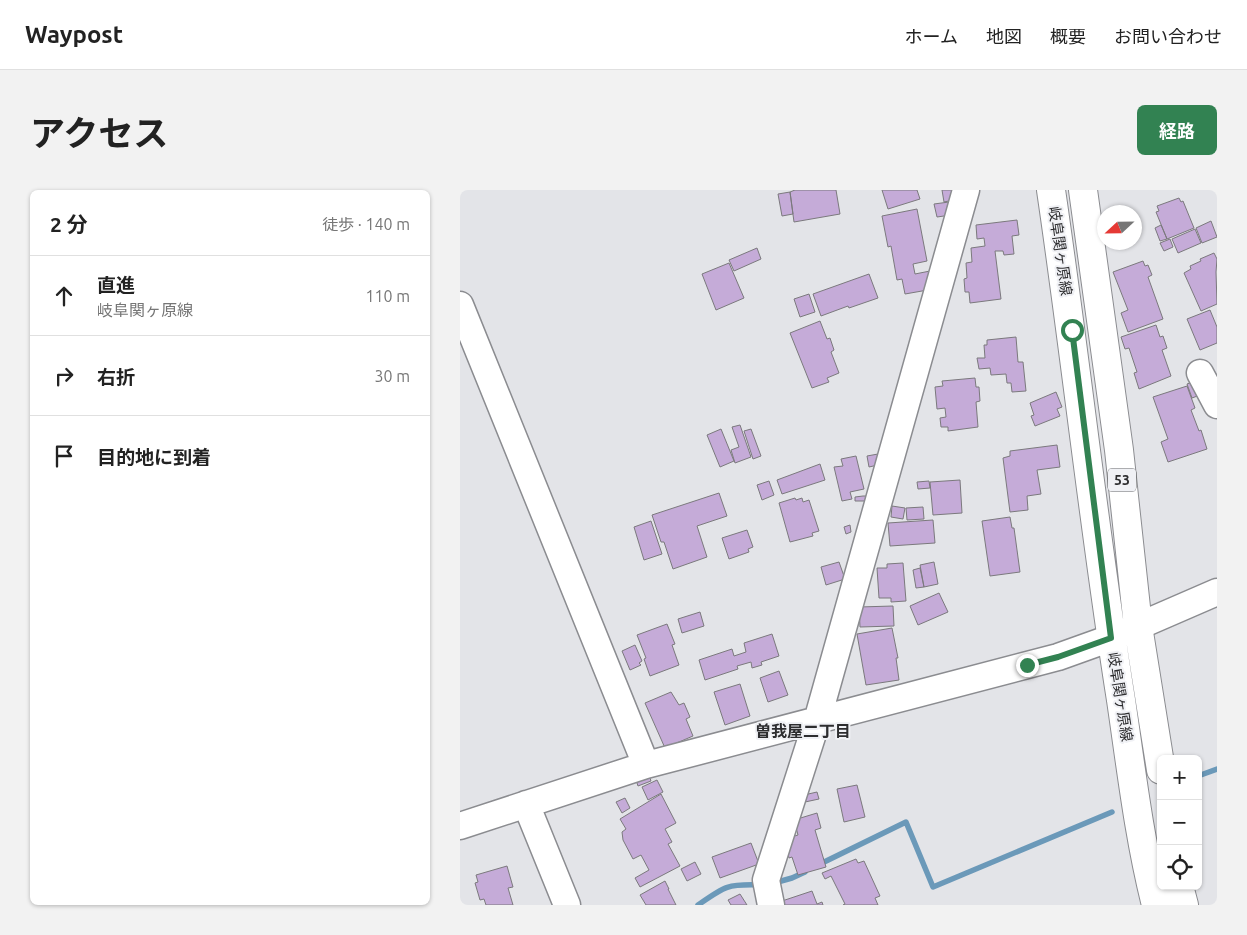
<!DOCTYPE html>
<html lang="ja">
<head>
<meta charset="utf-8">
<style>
  :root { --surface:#fff; --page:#f2f2f2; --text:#222; --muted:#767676; --line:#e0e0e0; --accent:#328252 }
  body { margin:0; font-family:Ubuntu,"Noto Sans JP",sans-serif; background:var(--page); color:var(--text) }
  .controls { position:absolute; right:15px; bottom:15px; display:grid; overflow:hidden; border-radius:8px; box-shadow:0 1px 4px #0004 }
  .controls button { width:45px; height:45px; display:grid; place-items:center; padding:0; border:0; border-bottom:1px solid var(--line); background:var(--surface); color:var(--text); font:25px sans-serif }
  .compass { position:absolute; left:637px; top:15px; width:45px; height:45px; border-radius:50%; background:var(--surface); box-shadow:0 1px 4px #0004; rotate:248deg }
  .stop { position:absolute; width:15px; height:15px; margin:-11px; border:4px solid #328252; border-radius:50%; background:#fff }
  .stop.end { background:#328252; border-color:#fff; box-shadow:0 1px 5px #0008 }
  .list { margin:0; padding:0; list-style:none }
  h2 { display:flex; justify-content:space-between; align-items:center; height:65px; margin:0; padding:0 20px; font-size:21px }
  h2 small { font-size:16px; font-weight:400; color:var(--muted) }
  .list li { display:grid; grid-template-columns:32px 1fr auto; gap:15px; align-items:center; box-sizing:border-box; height:80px; padding:0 20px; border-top:1px solid var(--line) }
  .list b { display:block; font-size:19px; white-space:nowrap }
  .list p { margin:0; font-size:16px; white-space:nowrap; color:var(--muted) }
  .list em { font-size:16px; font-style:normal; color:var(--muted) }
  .icon { flex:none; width:28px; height:28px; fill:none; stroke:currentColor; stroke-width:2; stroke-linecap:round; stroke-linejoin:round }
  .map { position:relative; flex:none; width:757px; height:715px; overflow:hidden; border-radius:8px }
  header { display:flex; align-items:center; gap:30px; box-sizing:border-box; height:70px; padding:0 25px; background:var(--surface); border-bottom:1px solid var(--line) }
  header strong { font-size:24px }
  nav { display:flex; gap:28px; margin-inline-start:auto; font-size:18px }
  .intro { display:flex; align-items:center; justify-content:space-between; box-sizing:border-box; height:120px; padding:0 30px }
  h1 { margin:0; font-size:35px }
  .button { padding:12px 22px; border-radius:8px; background:var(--accent); color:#fff; font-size:18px; font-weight:700 }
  main { display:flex; gap:30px; padding:0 30px }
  aside { flex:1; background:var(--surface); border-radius:8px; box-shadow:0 1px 4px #0004 }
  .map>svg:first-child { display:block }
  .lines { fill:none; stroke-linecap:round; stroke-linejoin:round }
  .stream { stroke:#6b99b9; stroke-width:5.5 }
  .building { fill:#c5abd8; stroke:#7b797d }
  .minor-casing { stroke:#8b8c90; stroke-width:29 }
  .major-casing { stroke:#8b8c90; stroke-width:30 }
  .minor { stroke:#fff; stroke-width:26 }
  .major { stroke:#fff; stroke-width:28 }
  .route { stroke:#328252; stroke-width:6 }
  .labels { text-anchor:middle; stroke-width:4; stroke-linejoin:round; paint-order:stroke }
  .shield { fill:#f0f1f5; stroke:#68686a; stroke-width:1 }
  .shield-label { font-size:14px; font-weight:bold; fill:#2d2d2f }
  .street-label { font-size:15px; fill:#2d2d2f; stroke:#f0f1f5 }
  .neighbourhood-label { font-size:16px; font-weight:bold; fill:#2d2d2f; stroke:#f0f1f5 }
</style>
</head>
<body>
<header>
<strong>Waypost</strong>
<nav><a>ホーム</a><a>地図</a><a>概要</a><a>お問い合わせ</a></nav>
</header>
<div class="intro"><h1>アクセス</h1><a class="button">経路</a></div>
<main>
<aside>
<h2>2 分<small>徒歩 · 140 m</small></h2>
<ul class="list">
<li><svg class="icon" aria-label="ahead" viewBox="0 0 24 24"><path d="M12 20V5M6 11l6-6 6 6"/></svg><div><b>直進</b><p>岐阜関ヶ原線</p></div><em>110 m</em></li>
<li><svg class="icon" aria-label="right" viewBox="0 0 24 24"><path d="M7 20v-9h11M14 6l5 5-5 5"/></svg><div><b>右折</b></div><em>30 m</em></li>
<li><svg class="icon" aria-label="arrive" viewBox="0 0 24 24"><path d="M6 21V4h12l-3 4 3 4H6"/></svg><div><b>目的地に到着</b></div></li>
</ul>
</aside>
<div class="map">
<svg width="757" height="715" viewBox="0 0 757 715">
  <rect width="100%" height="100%" fill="#e3e4e8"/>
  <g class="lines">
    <path class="stream" d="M738,586L757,579
      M358,675L446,632L473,697L652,622
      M314,693L332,688L345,682
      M238,715C265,696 267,694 300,695"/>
  </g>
  <path class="building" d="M335,0H376L380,24L334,32L330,2Z
    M422,0H457L460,9L428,19Z
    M482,0H501L502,8L484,12Z
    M330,2L333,24L322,26L318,4Z
    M719,8L721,12L723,11L734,38L707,49L696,22L699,21L697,16Z
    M489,12L491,25L477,27L474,14Z
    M457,19L467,71L453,74L455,84L475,80L479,98L445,104L442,89L437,90L431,56L428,57L422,26Z
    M557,30L559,45L552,46L554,64L544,65L543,61H535L541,109L510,113L509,102H505L504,89L507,88L506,73L512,72L511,58L525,56L524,48L517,49L516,35Z
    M751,31L757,47L742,53L736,38Z
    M701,35L707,49L700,51L695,38Z
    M735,39L741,53L718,63L712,49Z
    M710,49L713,57L704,61L700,53Z
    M297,58L301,69L274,81L269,70Z
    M754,63L757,69L756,82L757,114L741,121L724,83L731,79L730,76L741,71L740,69Z
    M683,71L685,76L688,75L692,85L688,87L703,129L668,142L661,123L668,120L653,82Z
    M269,73L284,108L256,120L242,84Z
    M409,84L418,108L389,118L388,116L361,126L353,104Z
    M349,104L355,122L340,127L334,109Z
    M750,120L757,137V153L740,160L727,129Z
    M360,131L367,149L370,148L374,160L371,162L379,183L367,188L369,192L352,198L330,143Z
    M696,135L700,147L703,146L707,158L702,160L711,186L679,199L674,183L677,182L669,158L665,159L661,147Z
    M556,147L558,172H563L566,201L552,202L551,193H547L546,184L531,185L530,178L519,179L517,168H525L524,155H527V150Z
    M515,188L516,197H519L520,211L516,212L518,237L488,241V237H481L480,228L486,227L485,218L477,219L475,197L483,196L482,191Z
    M735,191L740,205L732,208L727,194Z
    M727,196L735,218L731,220L739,241L741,240L747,259L708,272L701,252L708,249L693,207Z
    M596,202L602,217L597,219L600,226L575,236L571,226L574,225L570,213Z
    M280,235L291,267L275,273L271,260L279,257L272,237Z
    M261,239L274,271L260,277L247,245Z
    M291,239L301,266L293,269L284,241Z
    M597,255L600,277L577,280L581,304L567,306L568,320L550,322L543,268L550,266V261Z
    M429,262L431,272L409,277L407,266Z
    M396,266L404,299L390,302L392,309L382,311L374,277L383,276L381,269Z
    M360,274L365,290L322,304L317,290Z
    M500,290L502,323L473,325L470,292Z
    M309,291L314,305L302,310L297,295Z
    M469,291L470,298L458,299L457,292Z
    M259,303L267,326L237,336L247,367L213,379L204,352H201L192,325Z
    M403,306H412V311H395V307Z
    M335,308L336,310L342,308L343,312L349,310L359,341L352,343L353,346L330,352L319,313Z
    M432,316L445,318L443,329L431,327Z
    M463,317L464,329L447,330L446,318Z
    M550,327L552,338H554L560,382L530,386L522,331Z
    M473,330L475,353L430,356L428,333Z
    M191,331L202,364L184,370L174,337Z
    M390,335L391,342L386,344L384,337Z
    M287,340L293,357L288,359L289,362L269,369L262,348Z
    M379,372L385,389L366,395L361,377Z
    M474,372L478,394L464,397L460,375Z
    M443,373L446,411L431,412V408H419L417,378H427V374Z
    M460,378L464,397L456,398L453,380Z
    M479,403L488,422L458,435L450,416Z
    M433,416L434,436L400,437L399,417Z
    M240,422L244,436L222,443L218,429Z
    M207,434L215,454L212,455L219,475L190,486L184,469L186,468L177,445Z
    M432,438L438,468H436L439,490L406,495L397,444Z
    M312,444L319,466L301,472L302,475L292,478L291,472L277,476L278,479L245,490L239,470L272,459L274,466L286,462L284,453Z
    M175,455L182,471L179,473L181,475L170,480L162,461Z
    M319,481L328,505L308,512L300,488Z
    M280,494L290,526L265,535L254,502Z
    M211,502L219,515L224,513L230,527L226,529L233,546L205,558L185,513Z
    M189,585L191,591L178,596L176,590Z
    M197,590L203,602L188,610L182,597Z
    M397,595L405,627L384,632L377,599Z
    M357,602L359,609L345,612L344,605Z
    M201,604L216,633L205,639L212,652L208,654L220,676L180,697L175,688L189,680L181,665L173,669L163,650L162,642L166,639L160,629Z
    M165,608L170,618L162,623L156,612Z
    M357,623L361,638L355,640L366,677L338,685L332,667L329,668L326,657L328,648L338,645L334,630Z
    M291,653L299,674L260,688L252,667Z
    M396,669L398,673L404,671L420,706L415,708L418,715H383L385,714L371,686L365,689L362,683Z
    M235,672L241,684L227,691L221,679Z
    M47,676L53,697L48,698L53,715H26L24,709L20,710L15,693L18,692L16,685Z
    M205,691L209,699H208L216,715H186L180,705Z
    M352,701L357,714L362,712L363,715H323L322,711Z
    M280,704L287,715H271L268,710Z"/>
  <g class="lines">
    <defs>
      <path id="minor" d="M0,115L186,575
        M740,183L757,215
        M66,614L107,715
        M0,636L186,575L598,467L651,448L757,402
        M311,715L306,690L357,531L506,0"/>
      <path id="major" d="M591,0C616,170 634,340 661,510C671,578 679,648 696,715
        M623,0L659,260L678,436L701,580
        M719,696L724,715"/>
    </defs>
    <use href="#minor" class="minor-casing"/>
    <use href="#major" class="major-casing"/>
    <use href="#minor" class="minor"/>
    <use href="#major" class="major"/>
  </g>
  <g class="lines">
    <path class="route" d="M567,475L598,467L651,448L612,140"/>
  </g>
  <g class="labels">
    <rect class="shield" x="648" y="278.5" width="28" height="23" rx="4"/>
    <g class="shield-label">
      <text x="662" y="295">53</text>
    </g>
    <g class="street-label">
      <text transform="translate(600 61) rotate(82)" y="5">岐阜関ヶ原線</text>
      <text transform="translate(660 507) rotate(81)" y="5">岐阜関ヶ原線</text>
    </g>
    <g class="neighbourhood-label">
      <text x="343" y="547">曽我屋二丁目</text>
    </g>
  </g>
</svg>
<div class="controls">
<button>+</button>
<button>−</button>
<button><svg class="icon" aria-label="locate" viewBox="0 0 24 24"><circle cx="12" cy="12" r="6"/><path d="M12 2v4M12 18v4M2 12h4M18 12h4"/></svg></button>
</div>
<svg class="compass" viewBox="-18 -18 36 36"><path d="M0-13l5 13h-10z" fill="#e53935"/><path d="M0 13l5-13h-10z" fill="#767676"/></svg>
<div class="stop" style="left:612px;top:140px"></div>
<div class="stop end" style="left:567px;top:475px"></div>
</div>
</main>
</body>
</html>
